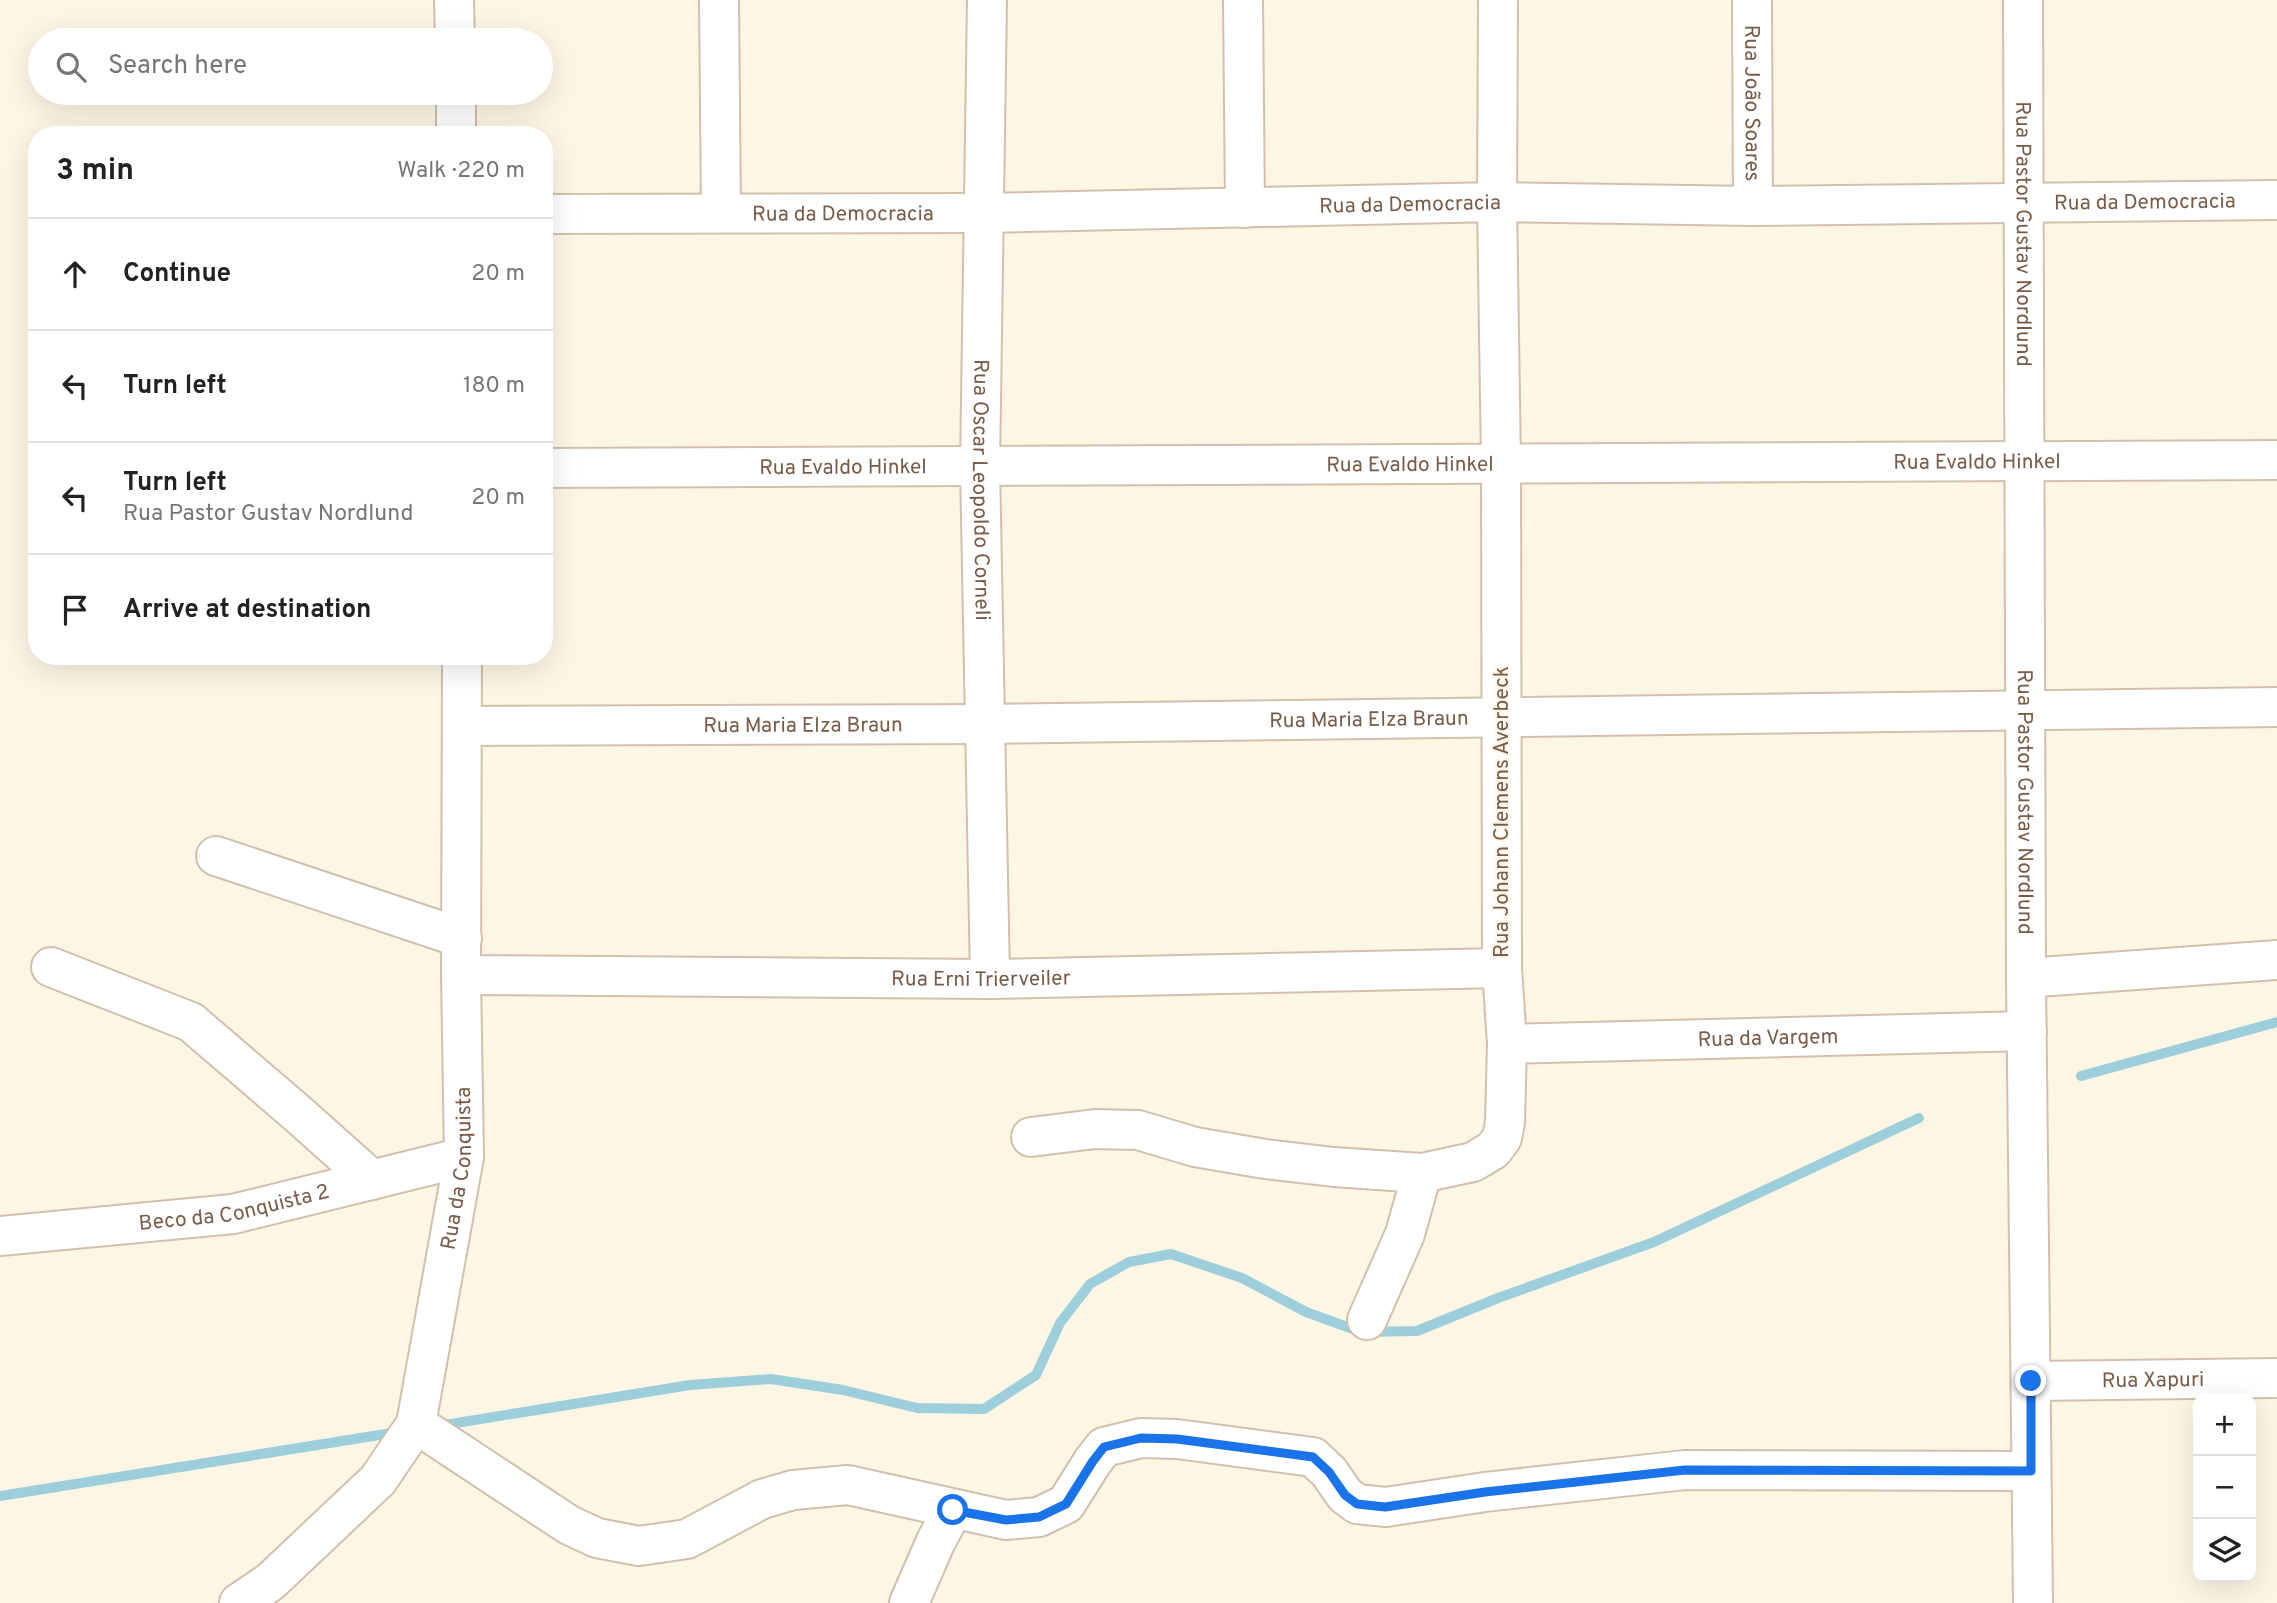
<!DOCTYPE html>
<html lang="en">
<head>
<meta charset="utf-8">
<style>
  :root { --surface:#fff; --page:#f2f2f2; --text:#222; --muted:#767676; --line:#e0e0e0 }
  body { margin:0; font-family:Overpass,sans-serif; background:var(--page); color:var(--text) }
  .controls { position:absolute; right:21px; bottom:21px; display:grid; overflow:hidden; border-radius:14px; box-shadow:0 7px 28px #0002 }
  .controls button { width:63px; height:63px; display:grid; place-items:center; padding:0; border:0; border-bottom:2px solid var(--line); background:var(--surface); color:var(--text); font:35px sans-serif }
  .stop { position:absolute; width:21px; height:21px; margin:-16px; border:5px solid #1a73e8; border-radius:50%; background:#fff }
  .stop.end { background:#1a73e8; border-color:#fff; box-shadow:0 2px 7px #0008 }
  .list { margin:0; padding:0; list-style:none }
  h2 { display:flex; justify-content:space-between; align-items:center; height:91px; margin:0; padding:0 28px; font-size:30px }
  h2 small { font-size:23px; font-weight:400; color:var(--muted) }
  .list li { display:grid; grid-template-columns:46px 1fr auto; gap:21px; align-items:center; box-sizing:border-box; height:112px; padding:0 28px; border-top:2px solid var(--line) }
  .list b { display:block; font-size:26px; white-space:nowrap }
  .list p { margin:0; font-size:23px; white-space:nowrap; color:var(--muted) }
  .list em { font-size:23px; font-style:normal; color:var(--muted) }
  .icon { flex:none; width:38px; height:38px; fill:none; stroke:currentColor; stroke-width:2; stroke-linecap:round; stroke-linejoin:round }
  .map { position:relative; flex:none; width:2277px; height:1603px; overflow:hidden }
  .search { position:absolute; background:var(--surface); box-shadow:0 7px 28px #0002; left:28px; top:28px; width:525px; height:77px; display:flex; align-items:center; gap:18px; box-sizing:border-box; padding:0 24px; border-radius:38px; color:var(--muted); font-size:26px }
  .panel { position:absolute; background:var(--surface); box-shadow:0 7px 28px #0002; left:28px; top:126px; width:525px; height:539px; border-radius:28px }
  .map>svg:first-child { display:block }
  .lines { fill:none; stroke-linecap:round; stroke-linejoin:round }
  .stream { stroke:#9dcedb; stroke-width:10 }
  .minor-casing { stroke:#d2c0ad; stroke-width:42 }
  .tertiary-casing { stroke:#d2c0ad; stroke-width:42 }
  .minor { stroke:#fff; stroke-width:38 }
  .tertiary { stroke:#fff; stroke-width:38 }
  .route { stroke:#1a73e8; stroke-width:9 }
  .labels { text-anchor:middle; stroke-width:5; stroke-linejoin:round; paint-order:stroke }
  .street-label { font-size:21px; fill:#785c48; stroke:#fff9ed }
</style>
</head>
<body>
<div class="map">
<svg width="2277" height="1603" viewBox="0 0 2277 1603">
  <rect width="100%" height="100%" fill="#fef6e5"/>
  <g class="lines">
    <path class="stream" d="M2081,1076L2277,1022
      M438,1426L690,1385L771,1379L843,1390L917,1408L984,1409L1036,1375L1060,1323L1090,1284L1129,1262L1171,1254L1242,1278L1306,1312L1361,1332L1417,1331L1498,1298L1654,1242L1919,1118
      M0,1496L398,1432"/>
    <defs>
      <g id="minor">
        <path d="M454,0L455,40"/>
        <path d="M719,0L721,213"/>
        <path id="s1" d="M987,0L980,466L990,979"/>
        <path d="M1243,0L1245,208"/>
        <path id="s2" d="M1752,0L1753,206"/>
        <path d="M456,93V135"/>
        <path id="s3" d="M544,214L985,213L1497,202L1753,206L2277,200"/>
        <path id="s4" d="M544,468L2277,460"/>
        <path id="s5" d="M463,726L985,724L2277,707"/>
        <path d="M216,856L462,938"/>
        <path d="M51,967L191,1022L297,1113L372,1180"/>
        <path id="s6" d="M461,975L990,979L1502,968"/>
        <path d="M2026,978L2277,960"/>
        <path id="s7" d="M1507,1044L2027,1031"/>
        <path d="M1031,1137L1095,1129L1138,1130L1195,1147L1265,1159L1334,1167L1422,1173L1473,1162L1493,1150L1502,1138L1505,1122L1507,1044L1502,968L1501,464L1497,202L1498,0"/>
        <path id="s8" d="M0,1236L233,1214L464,1157"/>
        <path d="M1367,1320L1405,1234L1422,1173"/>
        <path id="s9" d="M2031,1381L2277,1378"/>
        <path d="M416,1424L569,1525L597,1538L639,1546L687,1539L762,1499L793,1490L848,1485L1006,1520L1039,1517L1066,1504L1093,1461L1104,1447L1141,1438L1177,1439L1313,1457L1329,1472L1345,1495L1357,1504L1386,1507L1485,1492L1685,1470L2031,1471"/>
        <path id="s10" d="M239,1603L270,1582L378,1480L416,1424L464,1157L461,975L462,656"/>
        <path d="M909,1603L936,1541L953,1510"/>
      </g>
      <g id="tertiary">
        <path id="s11" d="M2023,0L2026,978L2033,1603"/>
      </g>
    </defs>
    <use href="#minor" class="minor-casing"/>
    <use href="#tertiary" class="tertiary-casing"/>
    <use href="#minor" class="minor"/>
    <use href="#tertiary" class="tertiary"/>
  </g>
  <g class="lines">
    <path class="route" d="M953,1510L1006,1520L1039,1517L1066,1504L1093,1461L1104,1447L1141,1438L1177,1439L1313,1457L1329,1472L1345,1495L1357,1504L1385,1507L1485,1492L1685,1470L2031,1471V1381"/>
  </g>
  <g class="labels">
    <g class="street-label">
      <text dy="7" stroke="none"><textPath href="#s2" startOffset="103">Rua João Soares</textPath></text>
      <text dy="7" stroke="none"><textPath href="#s3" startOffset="1601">Rua da Democracia</textPath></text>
      <text dy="7" stroke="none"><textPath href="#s3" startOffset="866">Rua da Democracia</textPath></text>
      <text dy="7" stroke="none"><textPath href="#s3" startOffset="299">Rua da Democracia</textPath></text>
      <text dy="7" stroke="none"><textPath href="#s11" startOffset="234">Rua Pastor Gustav Nordlund</textPath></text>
      <text dy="7" stroke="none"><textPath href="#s4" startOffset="1433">Rua Evaldo Hinkel</textPath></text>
      <text dy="7" stroke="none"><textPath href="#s4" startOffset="866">Rua Evaldo Hinkel</textPath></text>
      <text dy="7" stroke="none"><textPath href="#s4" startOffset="299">Rua Evaldo Hinkel</textPath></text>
      <text dy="7" stroke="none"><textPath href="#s1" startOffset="490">Rua Oscar Leopoldo Corneli</textPath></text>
      <text dy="7" stroke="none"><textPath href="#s5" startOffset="906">Rua Maria Elza Braun</textPath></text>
      <text dy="7" stroke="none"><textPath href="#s5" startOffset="340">Rua Maria Elza Braun</textPath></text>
      <text dy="7" stroke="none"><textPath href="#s11" startOffset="802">Rua Pastor Gustav Nordlund</textPath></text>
      <text transform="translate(1501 812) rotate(-90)" y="7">Rua Johann Clemens Averbeck</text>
      <text dy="7" stroke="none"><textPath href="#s6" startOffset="520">Rua Erni Trierveiler</textPath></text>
      <text dy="7" stroke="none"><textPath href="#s7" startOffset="261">Rua da Vargem</textPath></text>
      <text dy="7" stroke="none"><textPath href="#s10" startOffset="513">Rua da Conquista</textPath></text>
      <text dy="7" stroke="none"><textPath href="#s8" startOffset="236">Beco da Conquista 2</textPath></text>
      <text dy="7" stroke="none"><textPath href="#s9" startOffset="122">Rua Xapuri</textPath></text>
    </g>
  </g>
</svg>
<div class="controls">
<button>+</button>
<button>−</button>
<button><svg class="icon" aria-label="layers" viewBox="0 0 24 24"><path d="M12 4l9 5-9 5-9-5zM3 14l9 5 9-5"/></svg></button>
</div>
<div class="stop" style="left:953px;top:1510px"></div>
<div class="stop end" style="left:2031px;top:1381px"></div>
<div class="search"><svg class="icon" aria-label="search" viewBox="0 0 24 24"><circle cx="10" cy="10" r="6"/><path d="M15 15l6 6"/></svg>Search here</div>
<section class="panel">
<h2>3 min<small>Walk · 220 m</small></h2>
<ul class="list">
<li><svg class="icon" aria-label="ahead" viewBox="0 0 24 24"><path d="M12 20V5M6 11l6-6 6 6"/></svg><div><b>Continue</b></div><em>20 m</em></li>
<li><svg class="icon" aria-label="left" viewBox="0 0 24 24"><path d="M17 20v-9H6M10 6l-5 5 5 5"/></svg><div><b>Turn left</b></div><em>180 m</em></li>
<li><svg class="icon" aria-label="left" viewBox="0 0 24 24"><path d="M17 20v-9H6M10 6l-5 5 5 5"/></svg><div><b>Turn left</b><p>Rua Pastor Gustav Nordlund</p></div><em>20 m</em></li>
<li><svg class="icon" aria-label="arrive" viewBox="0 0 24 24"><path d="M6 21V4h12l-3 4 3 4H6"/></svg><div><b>Arrive at destination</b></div></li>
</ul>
</section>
</div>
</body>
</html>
